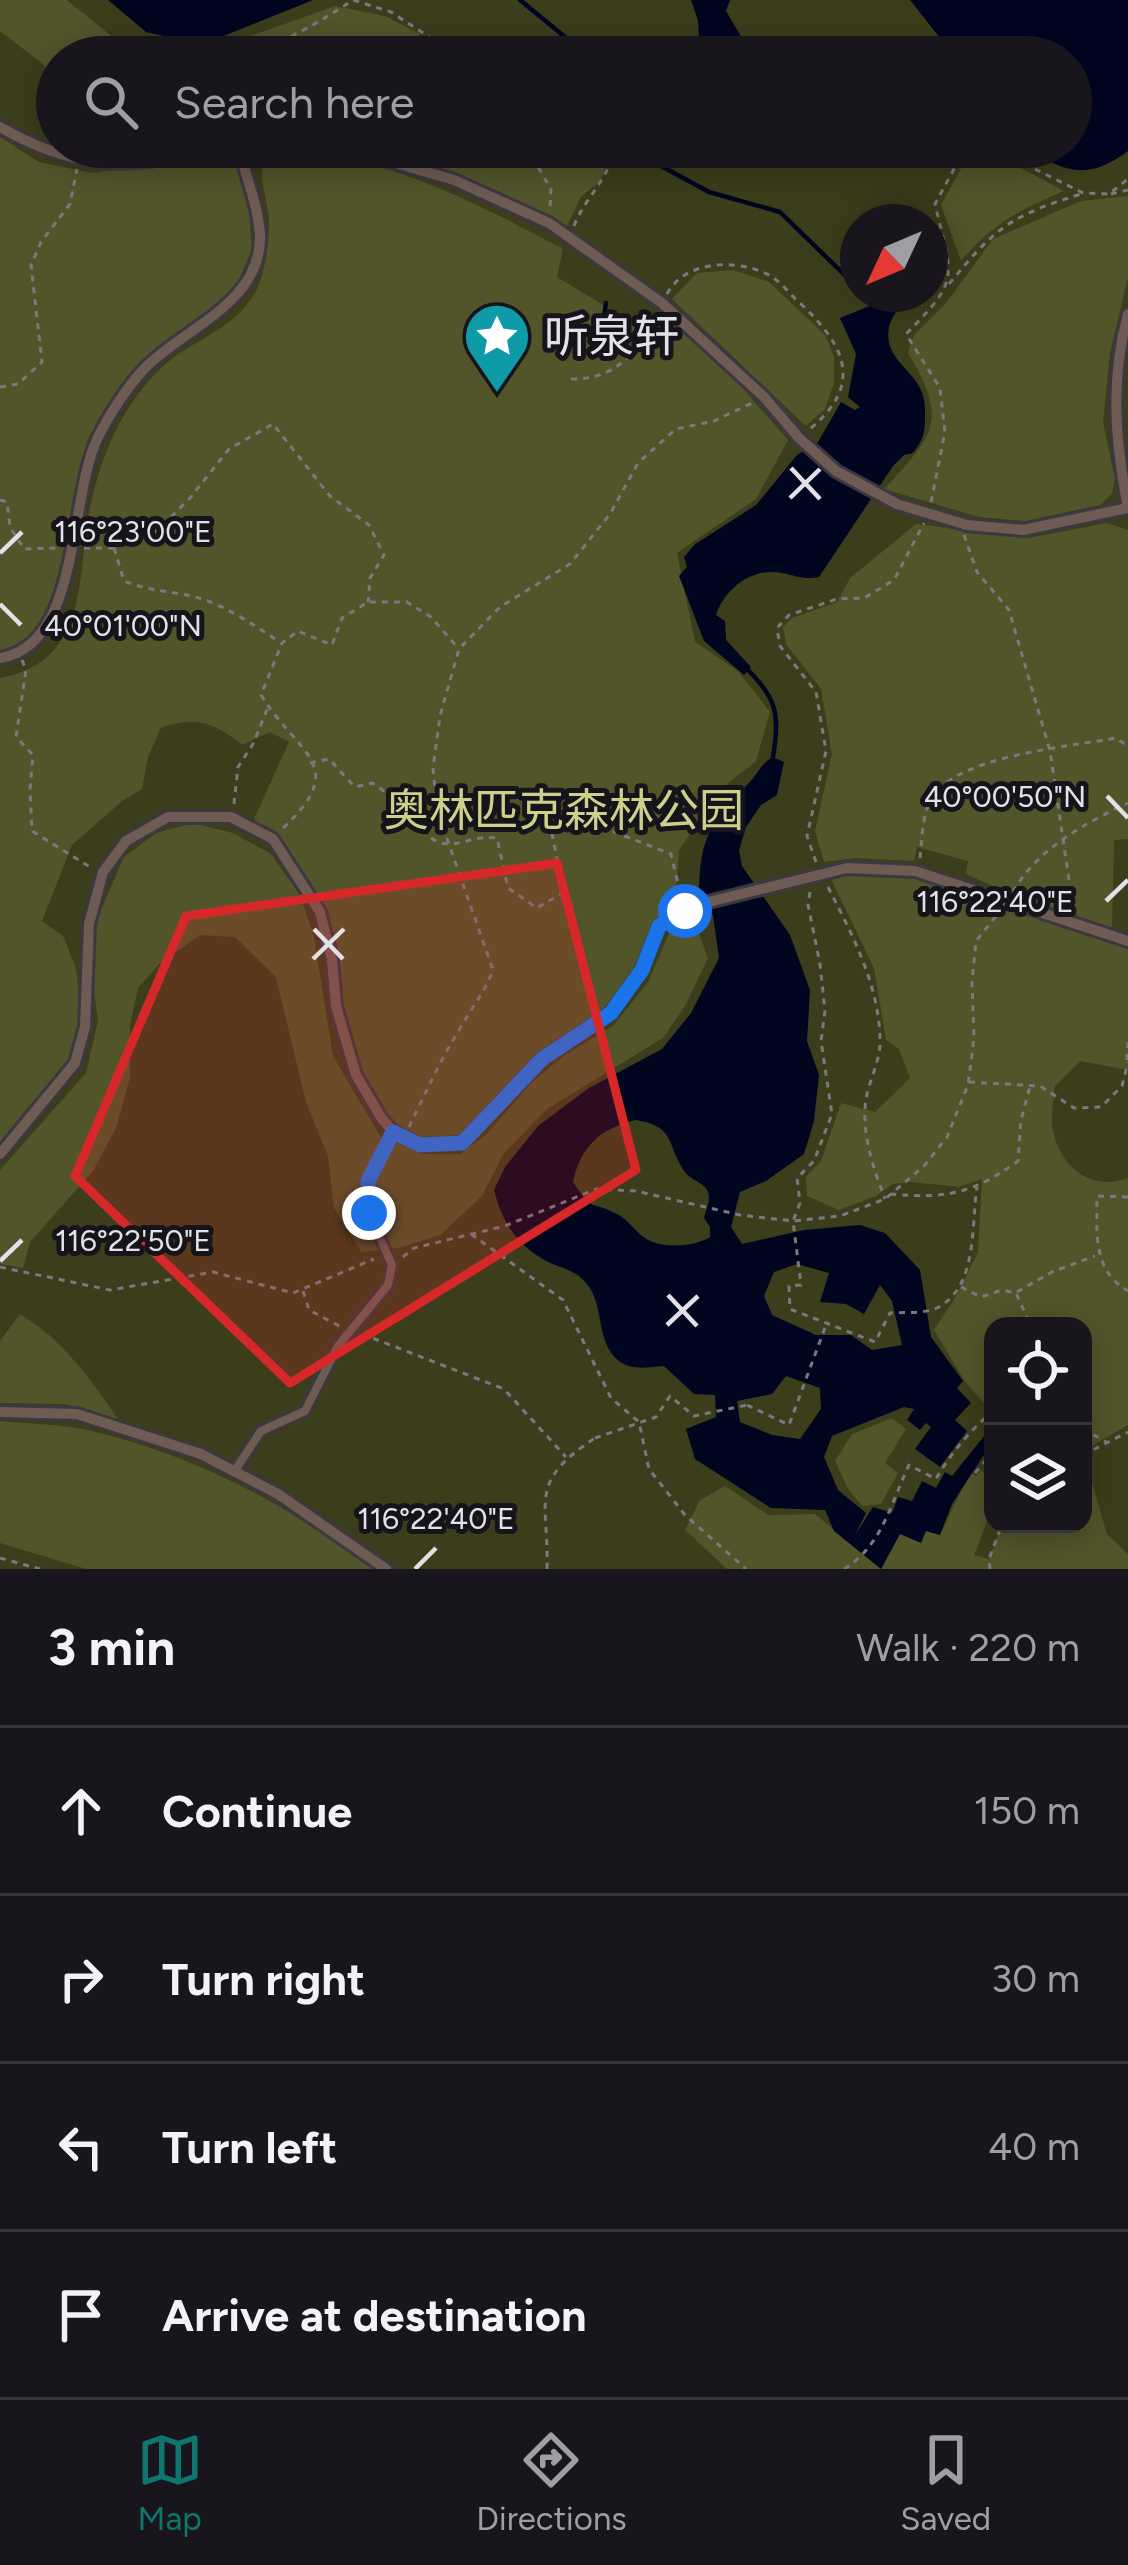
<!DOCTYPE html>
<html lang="en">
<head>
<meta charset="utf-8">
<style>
  :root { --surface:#18161c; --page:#252329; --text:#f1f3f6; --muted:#9f9fa3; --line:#36353b; --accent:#0f766e }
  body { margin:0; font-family:Figtree,"Noto Sans SC",sans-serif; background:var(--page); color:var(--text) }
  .controls { position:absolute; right:36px; bottom:36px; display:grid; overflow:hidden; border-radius:24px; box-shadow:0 6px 30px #0003 }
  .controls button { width:108px; height:108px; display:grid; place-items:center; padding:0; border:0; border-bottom:3px solid var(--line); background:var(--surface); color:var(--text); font:60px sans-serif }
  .compass { position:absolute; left:840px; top:204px; width:108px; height:108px; border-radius:50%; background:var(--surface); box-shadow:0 6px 30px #0003; rotate:226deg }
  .stop { position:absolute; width:36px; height:36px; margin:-27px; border:9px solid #1a73e8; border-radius:50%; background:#fff }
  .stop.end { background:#1a73e8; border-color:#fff; box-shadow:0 3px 12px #0008 }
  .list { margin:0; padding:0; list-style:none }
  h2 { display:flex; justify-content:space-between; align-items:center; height:156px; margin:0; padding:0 48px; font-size:51px }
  h2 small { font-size:39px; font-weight:400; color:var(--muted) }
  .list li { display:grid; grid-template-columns:78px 1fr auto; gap:36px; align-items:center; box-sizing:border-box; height:168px; padding:0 48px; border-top:3px solid var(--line) }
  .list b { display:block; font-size:45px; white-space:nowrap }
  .list em { font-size:39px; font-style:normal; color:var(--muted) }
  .icon { flex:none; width:66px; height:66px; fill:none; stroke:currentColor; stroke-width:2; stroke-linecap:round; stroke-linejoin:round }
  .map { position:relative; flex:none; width:1128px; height:1569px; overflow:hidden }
  .search { position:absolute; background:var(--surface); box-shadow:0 6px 30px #0003; left:36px; right:36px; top:36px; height:132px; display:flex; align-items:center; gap:30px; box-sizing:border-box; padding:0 42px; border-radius:66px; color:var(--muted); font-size:45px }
  .sheet { height:828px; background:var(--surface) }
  nav { display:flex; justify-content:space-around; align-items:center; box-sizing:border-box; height:168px; border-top:3px solid var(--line); background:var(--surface); font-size:33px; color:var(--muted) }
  nav a { display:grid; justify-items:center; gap:6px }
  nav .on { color:var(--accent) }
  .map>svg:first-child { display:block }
  .green { fill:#3c3d1b; fill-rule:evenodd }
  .forest { fill:#52542a }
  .water { fill:#000520; fill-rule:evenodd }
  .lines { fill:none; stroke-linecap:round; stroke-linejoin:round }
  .stream { stroke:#000520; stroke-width:4.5 }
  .service-casing { stroke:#3b3840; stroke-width:14 }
  .pedestrian-casing { stroke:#3b3840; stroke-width:16 }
  .path { stroke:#7b7880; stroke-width:3; stroke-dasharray:6 6; stroke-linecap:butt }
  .service { stroke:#6e5b53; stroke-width:8 }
  .pedestrian { stroke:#6e5b53; stroke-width:10 }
  .path-bridge { stroke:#7b7880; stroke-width:3; stroke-dasharray:6 6; stroke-linecap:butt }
  .route { stroke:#1a73e8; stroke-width:15 }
  .marked { fill:#d62828; fill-opacity:0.2; stroke:#d62828; stroke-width:9; stroke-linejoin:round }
  .ticks { fill:none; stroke:#e3e1e7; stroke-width:4.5 }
  .labels { text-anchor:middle; stroke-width:10; stroke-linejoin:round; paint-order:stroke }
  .poi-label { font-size:45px; fill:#e3e1e7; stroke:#16141b; text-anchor:start }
  .park-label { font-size:45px; fill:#ccd08a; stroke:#16141b }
  .ticks-label { font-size:30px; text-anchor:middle; fill:#e3e1e7; stroke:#16141b; stroke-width:10; stroke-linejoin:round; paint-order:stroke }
</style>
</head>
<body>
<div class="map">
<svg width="1128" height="1569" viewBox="0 0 1128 1569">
  <rect width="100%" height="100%" fill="#201d25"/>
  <path class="green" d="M0,0H1128V1569H0ZM57,57H1071V147H57ZM858,222H930V294H858ZM993,1326H1083V1524H993Z"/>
  <path class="forest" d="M0,0H67L120,43L168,57H57V90L51,87L44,65L0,31Z
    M335,6L385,16L420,34L406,57H191Z
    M0,137L39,162L92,173L233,153L249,212L252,249L234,293L129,379L90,443L65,595L49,633L14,660L0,662Z
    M388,147H513L522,155L529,147H601L608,158L601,180L581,197L566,228Z
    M283,150C385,155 475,202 563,249L557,277L653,335L666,318L738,383L788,440L756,499L677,553L695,642L738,671L770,712L756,761L720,790L679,850L675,901L647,936L630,980L601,1011L537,1057L457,1138C446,1138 430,1142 420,1140C373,1128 349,1040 341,998C338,980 340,960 336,942C322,891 294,852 254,819L289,742L270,732L242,745C216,723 194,715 161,728L148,757L142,789L122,801L72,845L42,921L63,936L76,968L82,1020L70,1065L0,1155V678C82,663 78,591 87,526C92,489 106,444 126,412C134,398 148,381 160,369C193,337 235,333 258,287C265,272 269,241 269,224C269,201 258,183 264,160Z
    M1004,159L1064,191C1018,211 994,222 961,261L941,205L964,163Z
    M1128,196V277L1110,353L1103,422L1115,479L1112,494L1100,505L1025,521L979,517L884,489C934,435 949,421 908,353L914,335L946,303L993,239L1081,201Z
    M733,270L769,282L825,335L834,356V383L825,409L806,426L672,299L697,273Z
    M1107,523L1128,530V839L1114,840L1112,930L1029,903L966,874L968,861L917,847L914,861L855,858L824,862L815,831L832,754L821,689L786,644L783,627L792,618L837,602L850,578L916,524L1028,538Z
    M193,823L233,833L271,854L300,895L314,937L333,1056L380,1136L422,1154H460L487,1134L531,1083L565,1055L614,1025L648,982L674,922L693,918L708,958L685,1006L663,1038L547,1109L504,1153L482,1196L440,1235L399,1248L361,1252L334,1208L328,1156L306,1102L276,977L235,937L200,935L160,963L138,988L130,1026V1077L116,1128L93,1171L30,1242L23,1268L0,1264V1170L86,1073L98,1021L91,970L96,921L124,857L156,833Z
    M854,874L913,876L1128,948V1070L1080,1061L1055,1086C1054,1098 1051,1113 1052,1126C1058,1165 1090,1193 1128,1178V1425L1083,1451V1326H993V1413L966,1383L934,1330L955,1298L978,1252L982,1179L959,1187L911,1182L893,1184L876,1196L839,1210L807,1196L806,1177L821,1161L841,1103L875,1112L910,1078L899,1049L886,1040L874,968L831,879Z
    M20,1314C63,1340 90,1378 118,1419L64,1404L0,1403V1341Z
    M892,1418L906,1429L885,1463L898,1473L881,1504L862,1506L848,1489L835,1461L852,1434Z
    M0,1421C30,1424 63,1424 92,1431C196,1456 288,1504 372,1569H86L0,1543Z
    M1086,1462L1107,1534L1128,1554V1569H727L685,1530L700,1500L725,1486L768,1515L815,1514L881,1569L900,1534L926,1531L940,1535L970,1472L976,1476L981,1470L993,1480C993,1507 986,1527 974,1555L989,1559L1002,1524H1083V1463Z"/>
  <path class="water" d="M108,0H313L201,45L146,32Z
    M691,0H730L726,11L753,57H700L698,21Z
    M910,0H1128V151C1087,181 1066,173 1025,147H1071V57H955Z
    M899,294H907C902,304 891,317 889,327C882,365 925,370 925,409C925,428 926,437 913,453L904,455L893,466L819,577C803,580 797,576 782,573C753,567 725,588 716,615L725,621L726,640L751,667L744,675L704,641L679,576L687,567L684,557L694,545L756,505L797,455L818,442L841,402L855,410L860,407L848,397L856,354L840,318Z
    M773,757L784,762L777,795L761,805L746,827L739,850L742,866L790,935L810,990L807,1041L819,1075L814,1121L804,1154L766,1181L740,1192L731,1227L742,1244L804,1230L860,1225L885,1233L920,1270L931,1337L963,1381L957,1388L971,1403L955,1420L967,1431L940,1467L915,1449L931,1427L926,1423L920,1430L907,1420L914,1409L904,1407L832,1436L824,1457L838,1490L866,1513L855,1535L873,1507L892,1513L898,1497L912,1501L922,1481L936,1488L945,1472L952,1476L985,1435L993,1441L952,1504L940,1535L926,1531L921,1543L900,1534L881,1569L834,1531L825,1510L771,1508L695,1459L686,1429L716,1417L715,1395L694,1394L664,1366C647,1367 633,1371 619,1361C595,1342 605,1306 587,1284C576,1270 563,1269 548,1262C517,1246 502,1222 494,1190L505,1167L538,1126L589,1088L662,1049L691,1013L719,958L713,915L699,911C699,846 702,831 748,784C758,774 760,764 773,757ZM635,1120C676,1126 666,1144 685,1172C690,1180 703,1182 707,1190C712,1198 706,1210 704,1218L710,1227V1237C695,1247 660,1249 645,1238C635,1232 629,1220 617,1214C591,1200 594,1214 573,1182C581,1146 600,1129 635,1120ZM797,1264L829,1273L820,1302L846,1304L864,1314L880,1285L892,1301L902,1345L872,1350L851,1335H816L772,1315L764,1296L774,1272ZM786,1376L820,1388L821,1409L800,1439L772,1435L740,1422L737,1401L772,1394Z"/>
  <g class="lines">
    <path class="stream" d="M520,0L570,41L580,57
      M641,147L650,160L709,192L780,212L858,288
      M864,294L876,307
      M589,350L601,338L606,303
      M745,667C777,698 780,713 773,757"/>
    <defs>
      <path id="service" d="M234,1472L261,1431L305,1411L338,1346L388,1285L392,1265L369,1213L368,1182L393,1131"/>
      <path id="pedestrian" d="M0,127C87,177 138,165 232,147
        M341,147L454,180L549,223L662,303L764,397L799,438L836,471L897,504L967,525L1023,530L1128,508
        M1128,314C1110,381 1115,440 1128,508
        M0,658C81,646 68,499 98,437C109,415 127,387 144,369C183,328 261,304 260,236C259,208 245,175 239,147
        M0,1154L75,1063L85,1027L89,924L103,872L126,841L168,817H231L273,839L320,912L332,960L336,1006L356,1075L382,1119L393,1131L420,1145L462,1143L542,1059L611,1013L642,970L659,926L696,905L847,868L915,871L1128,941
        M0,1412L77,1414L201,1454L278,1494L386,1569"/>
    </defs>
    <use href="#service" class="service-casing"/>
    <use href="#pedestrian" class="pedestrian-casing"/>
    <path class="path" d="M235,57C279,46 315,25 353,0L391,12L460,57
      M526,147L551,189L550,209
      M1111,194L1128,190
      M574,226C584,200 603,185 612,158L605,147
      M949,284C996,227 1010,216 1081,194
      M667,294C685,260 736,259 767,274C780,280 791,296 802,305C845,346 864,384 810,429
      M571,379C615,380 639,352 658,313
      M0,387L18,384L42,362L31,265L41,242L70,204L77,169
      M0,500L7,502L10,527L24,549L56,548
      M931,502L945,432L940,388L906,334C962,278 952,278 935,204L959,160L1003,153L1083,193L1109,194L1128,179
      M964,535L977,572L1009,610L1050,751L1073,907
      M84,548H114L159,529L190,498L229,449L273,424L330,496L369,525L384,555L370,578L368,602
      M114,548L124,581C152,592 165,590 191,596C223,603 253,625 280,642
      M22,660L26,670L16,737L33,755L30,790L32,831L90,867
      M310,763L329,759L355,787L372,783C398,797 422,844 448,844C466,844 476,835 497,838L508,888L537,908L564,892L552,834L581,819L671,854L681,896
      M234,804L238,767L253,744L268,707
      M283,828C351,765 297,754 261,695L282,643L298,631L332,645L342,618L368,602H407L431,617L458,648
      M920,858C922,840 922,818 930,801C952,756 1068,747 1116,738L1128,746
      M816,862L807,836L826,751L816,692L780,646L777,628L789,615L837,599L864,598L894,580L924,523
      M828,887C853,936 881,989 880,1045C879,1063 869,1081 866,1099C861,1133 873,1167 885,1199
      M810,892L808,905L820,964L825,1011L821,1041L832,1114L814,1161L797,1178L800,1203L793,1221L801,1285L789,1286L790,1309L875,1342L890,1313C904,1312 924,1314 937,1308C978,1287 971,1226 977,1187
      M1013,892C1037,849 1085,823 1128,803
      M1127,1060L1128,1041
      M969,1082L1040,1086L1074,1108L1101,1107L1122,1086L1128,1062
      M409,1127C425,1094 440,1061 459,1030C471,1009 484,993 493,970L437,810L433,769L440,716L459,649L500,607L570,564L610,514L638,463L676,429L714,421L752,403
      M890,1194C946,1199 972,1194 1018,1161L1021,1120L1030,1086
      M1128,1197L1097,1196C1097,1233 1092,1270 1128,1291
      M471,1234L563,1300L611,1398L639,1422L649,1469L685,1515L746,1569
      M403,1257L414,1248L505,1226L596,1189L636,1191L740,1215L793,1221L840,1216L885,1199L924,1166L947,1137L968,1085L974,1038L972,981L976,941L1001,910
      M0,1267L110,1290L213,1272L293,1293L374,1259
      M961,1287L981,1297L1002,1290L1016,1293L1031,1326
      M303,1291L309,1310L341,1327
      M1017,1292L1052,1272L1095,1256
      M362,1334L504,1389L566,1457
      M747,1405L789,1425L826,1325
      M1083,1429L1108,1443
      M1083,1455L1128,1432
      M975,1473L993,1452
      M0,1558L40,1569
      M547,1569C549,1499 527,1483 595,1438
      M844,1569C882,1546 891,1503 909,1465L936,1479C949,1456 965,1437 984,1419L993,1424
      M990,1569L989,1559L1002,1524"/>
    <use href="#service" class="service"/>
    <use href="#pedestrian" class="pedestrian"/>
    <path class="path-bridge" d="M595,1438L656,1417L670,1396L694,1416L747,1405"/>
  </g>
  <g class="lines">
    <path class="route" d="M369,1213L368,1181L393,1132L420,1145L462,1143L542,1059L611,1013L642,970L659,926L685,911"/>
  </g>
  <path class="marked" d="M557,863L636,1170L290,1383L75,1176L186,916Z"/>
  <path class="ticks" d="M791,468L820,499M790,498L820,469M0,553L22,532M0,604L21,625M1107,796L1128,818M1106,901L1128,880M314,929L343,959M313,959L344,929M0,1261L22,1240M668,1295L697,1326M667,1325L698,1296M415,1569L436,1548"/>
  <defs>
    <symbol id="sight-pin" viewBox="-11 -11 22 30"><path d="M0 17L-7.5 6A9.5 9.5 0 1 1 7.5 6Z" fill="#0f9aa8" stroke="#16141b"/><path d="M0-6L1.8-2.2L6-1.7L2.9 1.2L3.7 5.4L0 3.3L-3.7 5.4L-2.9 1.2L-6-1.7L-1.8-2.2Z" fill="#fff"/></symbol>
  </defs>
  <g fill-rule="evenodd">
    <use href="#sight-pin" x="459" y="298" width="76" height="104"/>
  </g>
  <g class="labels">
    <g class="poi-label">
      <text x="544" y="352">听泉轩</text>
    </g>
    <g class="park-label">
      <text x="564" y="826">奥林匹克森林公园</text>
    </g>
  </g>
  <g class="ticks-label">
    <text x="133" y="542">116°23'00"E</text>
    <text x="123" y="636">40°01'00"N</text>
    <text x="1005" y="807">40°00'50"N</text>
    <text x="995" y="912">116°22'40"E</text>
    <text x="133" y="1251">116°22'50"E</text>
    <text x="436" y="1529">116°22'40"E</text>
  </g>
</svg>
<div class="controls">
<button><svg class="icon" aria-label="locate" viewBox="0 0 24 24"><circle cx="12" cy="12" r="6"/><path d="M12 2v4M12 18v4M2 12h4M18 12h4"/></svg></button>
<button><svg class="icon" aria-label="layers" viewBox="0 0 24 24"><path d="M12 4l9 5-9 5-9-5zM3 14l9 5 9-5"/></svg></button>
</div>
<svg class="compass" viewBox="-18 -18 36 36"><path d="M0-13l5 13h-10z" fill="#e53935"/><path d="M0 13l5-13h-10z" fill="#9f9fa3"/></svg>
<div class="stop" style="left:685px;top:911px"></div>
<div class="stop end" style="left:369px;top:1213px"></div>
<div class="search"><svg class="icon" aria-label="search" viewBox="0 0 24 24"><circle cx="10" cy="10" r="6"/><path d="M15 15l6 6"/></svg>Search here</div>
</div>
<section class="sheet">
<h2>3 min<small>Walk · 220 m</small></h2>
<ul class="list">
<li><svg class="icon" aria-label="ahead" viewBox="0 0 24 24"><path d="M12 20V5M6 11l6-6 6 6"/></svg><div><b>Continue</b></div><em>150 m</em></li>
<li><svg class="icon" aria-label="right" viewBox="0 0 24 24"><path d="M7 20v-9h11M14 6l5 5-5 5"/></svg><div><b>Turn right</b></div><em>30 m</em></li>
<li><svg class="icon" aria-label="left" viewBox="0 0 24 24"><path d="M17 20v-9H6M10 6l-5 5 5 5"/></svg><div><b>Turn left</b></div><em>40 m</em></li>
<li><svg class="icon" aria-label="arrive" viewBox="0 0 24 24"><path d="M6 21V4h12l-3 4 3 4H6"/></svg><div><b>Arrive at destination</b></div></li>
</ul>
</section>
<nav>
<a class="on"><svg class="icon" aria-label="map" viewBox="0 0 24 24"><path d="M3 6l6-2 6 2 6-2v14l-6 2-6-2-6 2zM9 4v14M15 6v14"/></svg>Map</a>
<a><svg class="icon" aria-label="directions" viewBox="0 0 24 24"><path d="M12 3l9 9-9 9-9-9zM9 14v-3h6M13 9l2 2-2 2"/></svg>Directions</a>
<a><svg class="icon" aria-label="saved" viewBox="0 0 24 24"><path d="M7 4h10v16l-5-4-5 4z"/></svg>Saved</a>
</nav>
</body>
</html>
